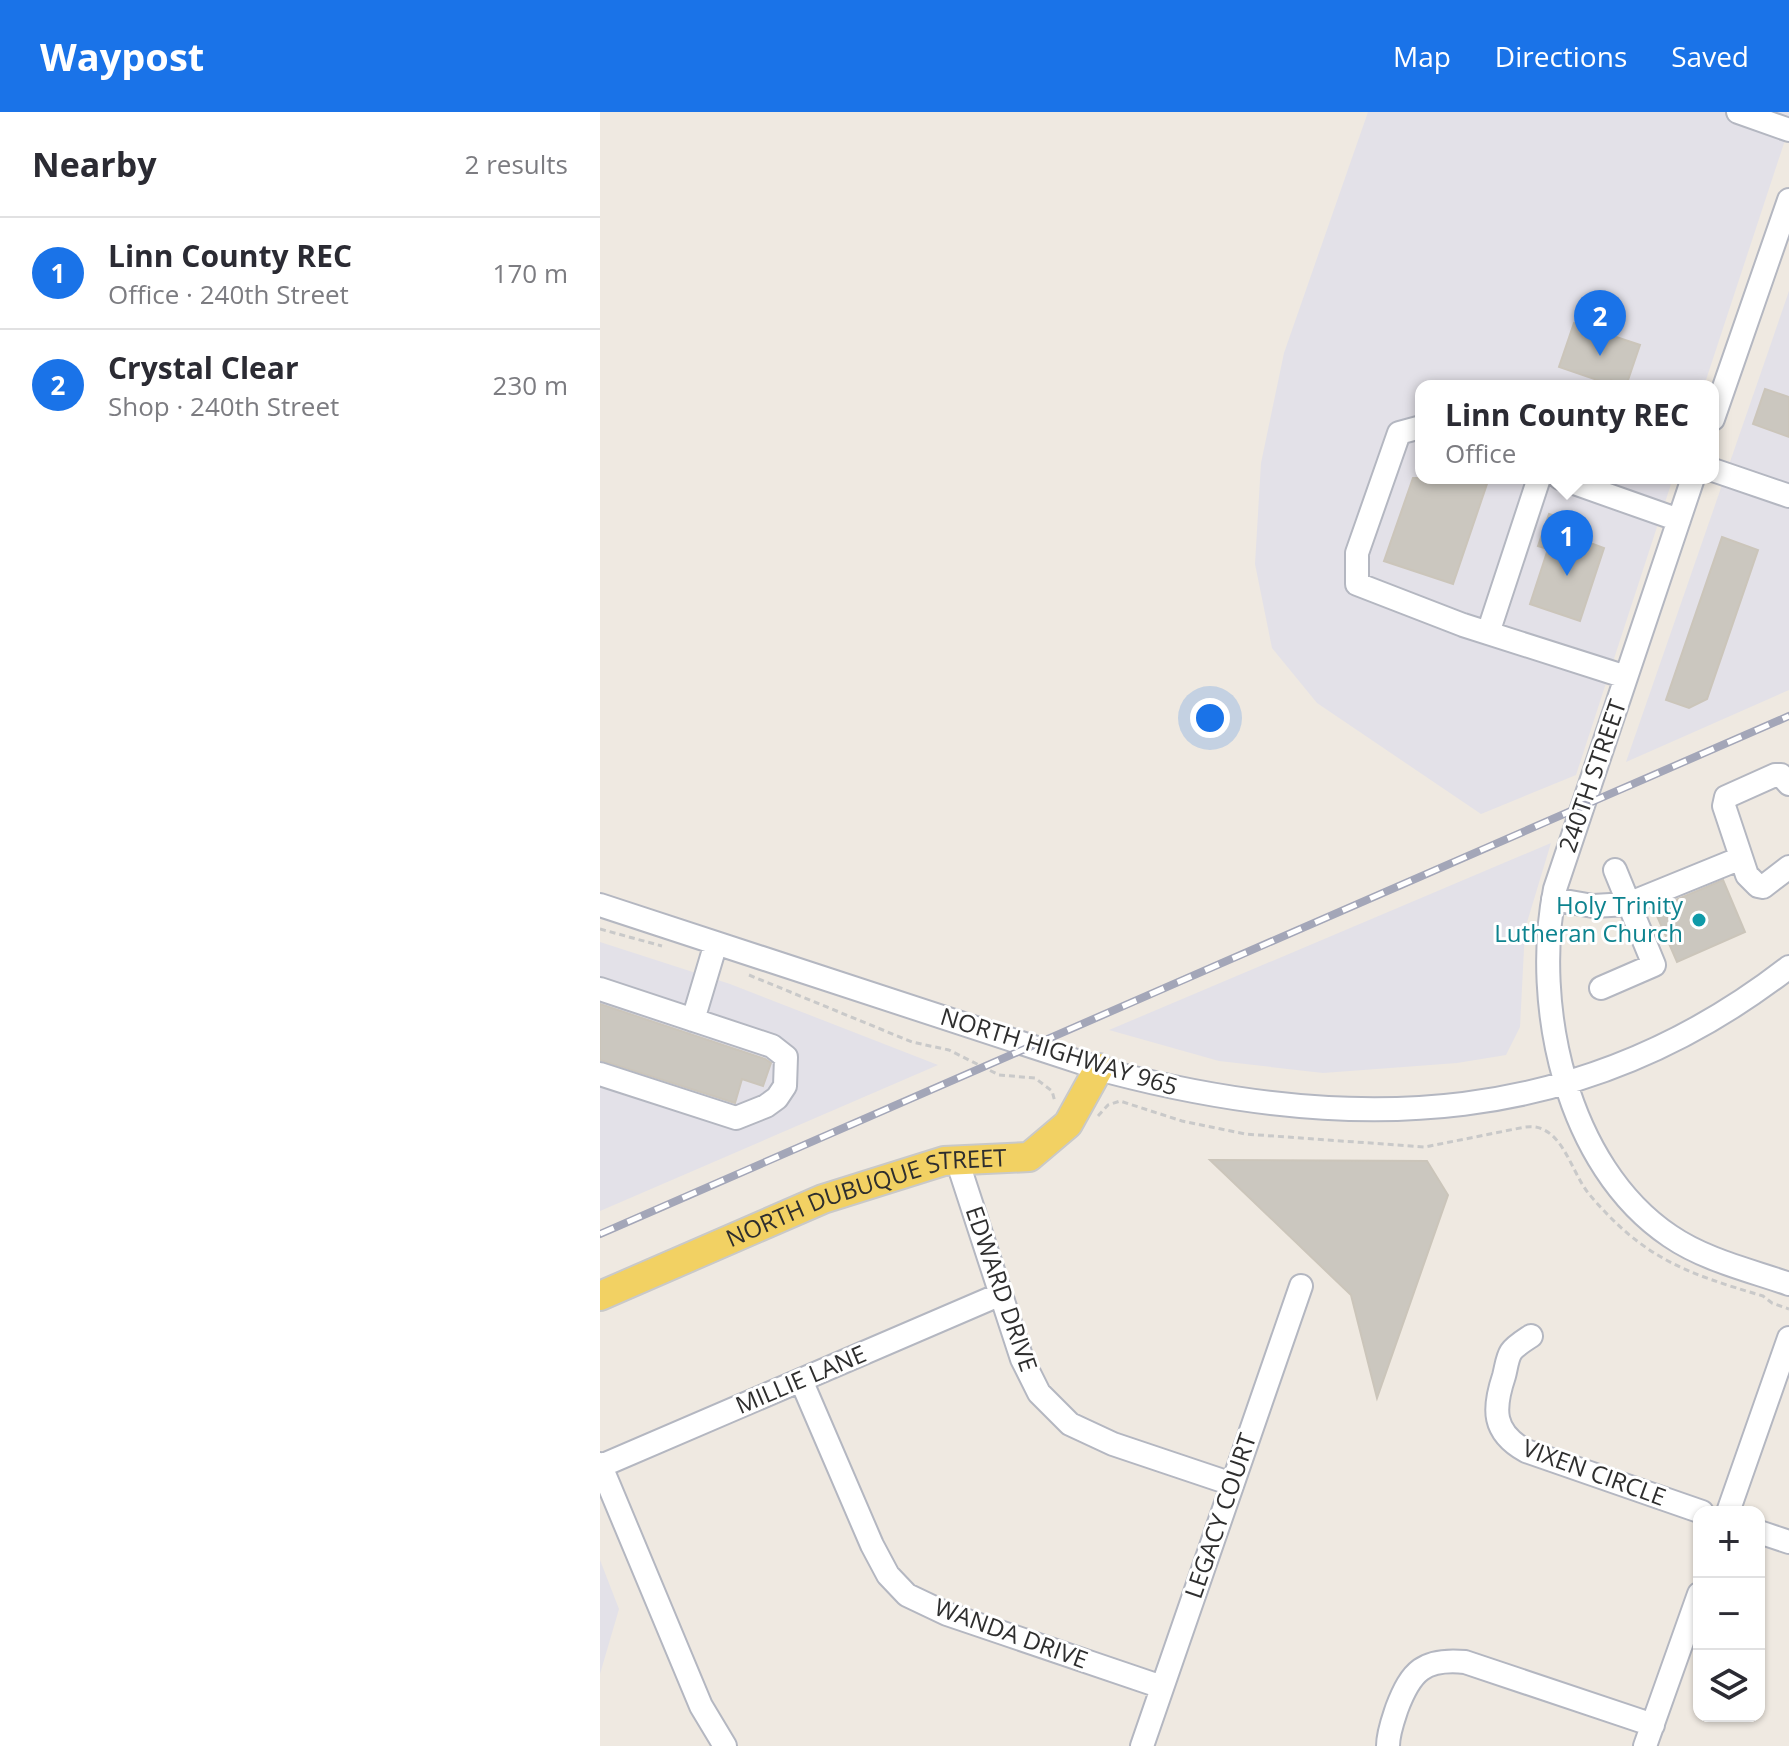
<!DOCTYPE html>
<html lang="en">
<head>
<meta charset="utf-8">
<style>
  :root { --surface:#fff; --page:#f7f7f7; --text:#2b2b33; --muted:#7c7c81; --line:#e1e1e2; --accent:#1a73e8 }
  body { margin:0; font-family:"Open Sans",sans-serif; background:var(--page); color:var(--text) }
  .controls { position:absolute; right:24px; bottom:24px; display:grid; overflow:hidden; border-radius:16px; box-shadow:0 2px 6px #0004 }
  .controls button { width:72px; height:72px; display:grid; place-items:center; padding:0; border:0; border-bottom:2px solid var(--line); background:var(--surface); color:var(--text); font:40px sans-serif }
  .you { position:absolute; left:610px; top:606px; width:28px; height:28px; margin:-20px; border:6px solid #fff; border-radius:50%; background:#1a73e8; box-shadow:0 0 0 12px #1a73e833 }
  .badge { display:grid; place-items:center; width:52px; height:52px; border-radius:50%; background:var(--accent); color:#fff; font-size:26px; font-weight:700 }
  .pin { position:absolute; translate:-50% -66px; filter:drop-shadow(0 2px 4px #0008) }
  .pin::after { content:''; position:absolute; top:42px; width:28px; height:24px; background:inherit; clip-path:polygon(0 0,100% 0,50% 100%) }
  .popup { position:absolute; left:815px; top:268px; width:304px; height:104px; box-sizing:border-box; display:grid; place-content:center; border-radius:16px; background:var(--surface); filter:drop-shadow(0 2px 6px #0005); font-size:26px; white-space:nowrap; color:var(--muted) }
  .popup b { font-size:30px; color:var(--text) }
  .popup::after { content:''; position:absolute; left:50%; top:100%; margin-left:-16px; border:16px solid transparent; border-top-color:var(--surface) }
  .list { margin:0; padding:0; list-style:none }
  h2 { display:flex; justify-content:space-between; align-items:center; height:104px; margin:0; padding:0 32px; font-size:34px }
  h2 small { font-size:26px; font-weight:400; color:var(--muted) }
  .list li { display:grid; grid-template-columns:52px 1fr auto; gap:24px; align-items:center; box-sizing:border-box; height:112px; padding:0 32px; border-top:2px solid var(--line) }
  .list b { display:block; font-size:30px; white-space:nowrap }
  .list p { margin:0; font-size:26px; white-space:nowrap; color:var(--muted) }
  .list em { font-size:26px; font-style:normal; color:var(--muted) }
  .icon { flex:none; width:44px; height:44px; fill:none; stroke:currentColor; stroke-width:2; stroke-linecap:round; stroke-linejoin:round }
  .map { position:relative; flex:none; width:1189px; height:1634px; overflow:hidden }
  header { display:flex; align-items:center; gap:48px; box-sizing:border-box; height:112px; padding:0 40px; background:var(--accent); color:#fff }
  header strong { font-size:38px }
  nav { display:flex; gap:44px; margin-inline-start:auto; font-size:28px }
  main { display:flex }
  aside { flex:1; background:var(--surface) }
  .map>svg:first-child { display:block }
  .industrial { fill:#e3e1e8 }
  .building { fill:#cbc7bf; stroke:#cbc5ba; stroke-width:2 }
  .lines { fill:none; stroke-linecap:round; stroke-linejoin:round }
  .minor-casing { stroke:#b4b7c1; stroke-width:26 }
  .major-casing { stroke:#c9c9c9; stroke-width:32 }
  .path { stroke:#c9c9c9; stroke-width:3; stroke-dasharray:6 4; stroke-linecap:butt }
  .minor { stroke:#fff; stroke-width:22 }
  .major { stroke:#f2d163; stroke-width:28 }
  .rail-casing { stroke:#a3a6b8; stroke-width:8 }
  .rail { stroke:#fff; stroke-width:5; stroke-dasharray:15; stroke-linecap:butt }
  .culture-dot { fill:#0f9aa8; stroke:#fff; stroke-width:3 }
  .labels { text-anchor:middle; stroke-width:6; stroke-linejoin:round; paint-order:stroke }
  .street-label { font-size:24px; fill:#2e2e2e; stroke:#fff }
  .culture-label { font-size:24px; fill:#0d838f; stroke:#fff; text-anchor:end }
</style>
</head>
<body>
<header>
<strong>Waypost</strong>
<nav><a>Map</a><a>Directions</a><a>Saved</a></nav>
</header>
<main>
<aside>
<h2>Nearby<small>2 results</small></h2>
<ul class="list">
<li><span class="badge">1</span><div><b>Linn County REC</b><p>Office · 240th Street</p></div><em>170 m</em></li>
<li><span class="badge">2</span><div><b>Crystal Clear</b><p>Shop · 240th Street</p></div><em>230 m</em></li>
</ul>
</aside>
<div class="map">
<svg width="1189" height="1634" viewBox="0 0 1189 1634">
  <rect width="100%" height="100%" fill="#efe9e1"/>
  <path class="industrial" d="M768,0H1189V16L1104,274H821V366H1073L976,663L881,702L717,591L672,536L655,452L661,351L684,241Z
    M1189,179V578L1026,650L1166,246Z
    M951,731L925,817L920,915L906,943L857,951L723,961L619,949L509,918Z
    M0,830L130,872L338,953L0,1099Z
    M0,1448L19,1497L0,1562Z"/>
  <path class="building" d="M974,211L1040,233L1026,274L1011,268L1009,272L959,255Z
    M1165,277L1189,285V325L1153,312Z
    M813,366H869L887,372L853,472L784,449Z
    M949,402L981,413L977,426L1004,436L980,509L930,492L948,437L938,434Z
    M1122,425L1158,438L1107,587L1089,596L1066,588Z
    M1123,768L1145,820L1077,850L1054,797Z
    M0,892L165,947L171,951L163,974L142,967L135,991L0,948Z
    M610,1048L827,1049L848,1083L777,1286L751,1183Z"/>
  <g class="lines">
    <defs>
      <path id="minor" d="M1138,0L1189,18
        M1113,307L1189,88
        M821,315L799,321L757,441V472L863,513L1026,565
        M1113,358L1189,384
        M960,366L1079,408
        M1093,366L955,777C932,893 966,1054 1070,1124C1105,1148 1149,1158 1189,1172
        M888,521L939,366
        M1189,672L1181,663H1175L1126,685L1124,694L1147,763L1158,774L1163,775L1189,755
        M953,787L993,794L1028,792L1141,746
        M0,793L510,960C755,1024 982,1016 1189,855
        M1001,876L1054,853L1015,758
        M0,877L172,934L186,945L185,974L177,986L166,994L136,1006L0,962
        M93,908L116,831
        M357,1048L422,1247L439,1281L470,1312L513,1332L632,1372
        M931,1224C925,1228 915,1234 911,1240C907,1246 906,1257 904,1264C893,1297 892,1320 926,1339L1102,1400
        M201,1268L272,1433L288,1463L307,1483L347,1502L562,1575
        M0,1352L101,1594L125,1634
        M1,1354L401,1182
        M1128,1400L1189,1226
        M1159,1420L1189,1430
        M542,1634L701,1174
        M788,1634C788,1621 793,1608 797,1596C811,1559 824,1546 865,1550L1053,1613
        M1045,1634L1099,1482"/>
      <g id="major">
        <path id="s1" d="M0,1184L223,1087L344,1049L429,1045L468,1012L499,956"/>
      </g>
    </defs>
    <use href="#minor" class="minor-casing"/>
    <use href="#major" class="major-casing"/>
    <path class="path" d="M0,817L62,834
      M149,863L312,930L349,938L399,963L435,966L452,979L455,990
      M498,1004L508,993L520,989L582,1009L645,1022L825,1035L925,1015C962,1010 970,1059 989,1082C1043,1146 1085,1161 1163,1184L1172,1191L1189,1197"/>
    <use href="#minor" class="minor"/>
    <use href="#major" class="major"/>
    <defs>
      <path id="rail" d="M0,1122L1189,604"/>
    </defs>
    <use href="#rail" class="rail-casing"/>
    <use href="#rail" class="rail"/>
  </g>
  <circle class="culture-dot" cx="1099" cy="808" r="8"/>
  <g class="labels">
    <g class="street-label">
      <text transform="translate(993 664) rotate(-71)" y="8">240TH STREET</text>
      <text transform="translate(459 940) rotate(17)" y="8">NORTH HIGHWAY 965</text>
      <text dy="8" stroke="none"><textPath href="#s1" startOffset="286">NORTH DUBUQUE STREET</textPath></text>
      <text transform="translate(401 1177) rotate(71)" y="8">EDWARD DRIVE</text>
      <text transform="translate(201 1268) rotate(-23)" y="8">MILLIE LANE</text>
      <text transform="translate(994 1361) rotate(20)" y="8">VIXEN CIRCLE</text>
      <text transform="translate(621 1404) rotate(-71)" y="8">LEGACY COURT</text>
      <text transform="translate(411 1522) rotate(20)" y="8">WANDA DRIVE</text>
    </g>
    <g class="culture-label">
      <text x="1083" y="802">Holy Trinity<tspan x="1083" dy="28">Lutheran Church</tspan></text>
    </g>
  </g>
</svg>
<div class="controls">
<button>+</button>
<button>−</button>
<button><svg class="icon" aria-label="layers" viewBox="0 0 24 24"><path d="M12 4l9 5-9 5-9-5zM3 14l9 5 9-5"/></svg></button>
</div>
<div class="you"></div>
<div class="pin badge" style="left:967px;top:464px">1</div>
<div class="popup"><b>Linn County REC</b>Office</div>
<div class="pin badge" style="left:1000px;top:244px">2</div>
</div>
</main>
</body>
</html>
